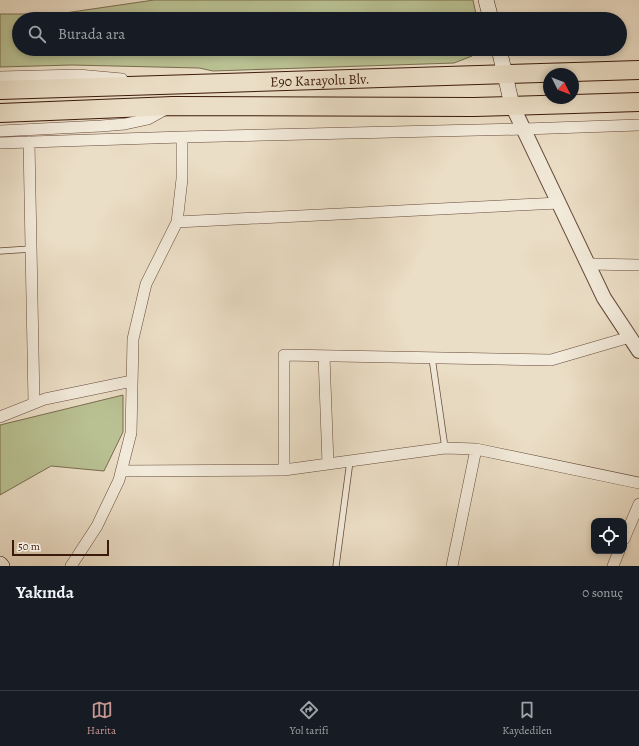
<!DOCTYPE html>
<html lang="tr">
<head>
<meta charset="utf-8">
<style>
  :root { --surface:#171b24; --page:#242831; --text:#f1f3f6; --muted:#9ea1a6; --line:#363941; --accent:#c59692 }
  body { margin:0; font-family:Alegreya,serif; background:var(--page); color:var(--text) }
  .controls { position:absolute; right:12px; bottom:12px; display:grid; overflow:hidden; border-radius:8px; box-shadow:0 2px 6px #0003 }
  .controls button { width:36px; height:36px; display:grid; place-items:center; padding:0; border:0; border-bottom:1px solid var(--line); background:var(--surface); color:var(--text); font:20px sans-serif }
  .compass { position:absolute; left:543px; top:68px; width:36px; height:36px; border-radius:50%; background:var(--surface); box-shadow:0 2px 6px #0003; rotate:132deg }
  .scale { position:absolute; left:12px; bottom:10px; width:97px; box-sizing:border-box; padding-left:4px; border:2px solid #3b190b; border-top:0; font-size:11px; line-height:14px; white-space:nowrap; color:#3b190b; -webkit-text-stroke:3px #f2eada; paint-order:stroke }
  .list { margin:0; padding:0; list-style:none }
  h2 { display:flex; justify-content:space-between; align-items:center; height:52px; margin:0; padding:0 16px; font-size:17px }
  h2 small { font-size:13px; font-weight:400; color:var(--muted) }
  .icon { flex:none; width:22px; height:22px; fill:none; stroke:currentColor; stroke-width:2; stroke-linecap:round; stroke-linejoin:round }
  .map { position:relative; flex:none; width:639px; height:566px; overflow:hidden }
  .search { position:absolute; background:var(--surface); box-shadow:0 2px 6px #0003; left:12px; right:12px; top:12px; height:44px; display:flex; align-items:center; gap:10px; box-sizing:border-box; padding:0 14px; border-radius:22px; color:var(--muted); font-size:15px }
  .sheet { height:124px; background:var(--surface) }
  nav { display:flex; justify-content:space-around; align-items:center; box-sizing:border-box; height:56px; border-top:1px solid var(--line); background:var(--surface); font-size:11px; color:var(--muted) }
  nav a { display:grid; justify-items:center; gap:2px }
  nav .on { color:var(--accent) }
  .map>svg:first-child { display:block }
  .green { fill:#b9c193; stroke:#7a6d4f }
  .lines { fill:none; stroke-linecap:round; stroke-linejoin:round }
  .service-casing { stroke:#674a3a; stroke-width:7 }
  .minor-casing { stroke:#674a3a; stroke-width:12 }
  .tertiary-casing { stroke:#674a3a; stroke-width:16 }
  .secondary-casing { stroke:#3b190b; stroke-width:16 }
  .trunk-casing { stroke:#3b190b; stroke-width:20 }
  .service { stroke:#f2eada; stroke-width:5.5 }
  .minor { stroke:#f2eada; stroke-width:11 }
  .tertiary { stroke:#f2eada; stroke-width:14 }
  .secondary { stroke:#f2eada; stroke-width:15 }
  .trunk { stroke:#ebdec6; stroke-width:18 }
  .labels { text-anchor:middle; stroke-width:3.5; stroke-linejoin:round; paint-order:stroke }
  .street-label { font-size:14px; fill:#3b190b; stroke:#f2eada }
</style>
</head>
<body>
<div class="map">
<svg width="639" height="566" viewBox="0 0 639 566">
  <rect width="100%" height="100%" fill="#ebdec6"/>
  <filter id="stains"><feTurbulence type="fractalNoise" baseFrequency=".005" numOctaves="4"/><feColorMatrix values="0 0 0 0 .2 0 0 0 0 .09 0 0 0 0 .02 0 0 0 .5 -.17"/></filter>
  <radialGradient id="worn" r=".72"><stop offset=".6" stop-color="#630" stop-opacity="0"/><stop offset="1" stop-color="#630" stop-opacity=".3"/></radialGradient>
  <path class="green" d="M154,0H473L477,19H19V49H478L472,56L454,63L213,71L199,68L72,65L0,67V14H58Z
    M123,395V432L104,471L51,466L0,495V425Z"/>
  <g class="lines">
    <defs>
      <path id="service" d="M0,251L31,249
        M432,358L445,448
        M336,566L350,461"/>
      <path id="minor" d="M0,77L78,75L122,79
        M0,131L101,126L125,124L148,119L166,109
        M29,142L34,403
        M0,143L182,137L524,129L639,125
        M177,222L559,203
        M588,264L639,265
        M324,356L328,464
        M0,417L45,399L132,381
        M284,470V355L551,360L630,337
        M121,471L284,470L445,448L476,449L639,483
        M624,539L639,504
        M71,566L97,526L119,480L131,433L133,339L146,284L177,222L182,179V137
        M452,566L476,449
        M613,566L619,551"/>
      <path id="tertiary" d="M512,105L604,298L639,351"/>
      <path id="secondary" d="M486,0L491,19
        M499,49L512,105
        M0,564L2,566"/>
      <g id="trunk">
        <path id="s1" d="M0,90L639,70"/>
        <path d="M0,113L173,106L474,107L639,102"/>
      </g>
    </defs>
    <use href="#service" class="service-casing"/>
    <use href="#minor" class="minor-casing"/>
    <use href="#tertiary" class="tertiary-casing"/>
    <use href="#secondary" class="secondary-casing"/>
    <use href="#trunk" class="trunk-casing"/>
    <use href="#service" class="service"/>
    <use href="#minor" class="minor"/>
    <use href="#tertiary" class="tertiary"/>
    <use href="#secondary" class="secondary"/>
    <use href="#trunk" class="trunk"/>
  </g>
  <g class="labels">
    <g class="street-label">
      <text dy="5" stroke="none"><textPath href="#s1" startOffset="320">E90 Karayolu Blv.</textPath></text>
    </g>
  </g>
  <rect width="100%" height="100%" filter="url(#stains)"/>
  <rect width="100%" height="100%" fill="url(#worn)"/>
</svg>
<div class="controls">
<button><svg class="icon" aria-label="locate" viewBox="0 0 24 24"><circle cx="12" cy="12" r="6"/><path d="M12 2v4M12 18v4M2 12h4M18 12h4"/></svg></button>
</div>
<svg class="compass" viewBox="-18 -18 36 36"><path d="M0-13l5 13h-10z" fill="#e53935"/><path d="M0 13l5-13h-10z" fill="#9ea1a6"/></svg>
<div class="scale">50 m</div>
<div class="search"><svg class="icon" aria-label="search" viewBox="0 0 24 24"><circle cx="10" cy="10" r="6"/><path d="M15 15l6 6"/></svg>Burada ara</div>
</div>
<section class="sheet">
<h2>Yakında<small>0 sonuç</small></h2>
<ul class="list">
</ul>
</section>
<nav>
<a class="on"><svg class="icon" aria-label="map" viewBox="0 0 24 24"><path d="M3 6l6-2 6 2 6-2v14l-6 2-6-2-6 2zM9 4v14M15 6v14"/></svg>Harita</a>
<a><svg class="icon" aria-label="directions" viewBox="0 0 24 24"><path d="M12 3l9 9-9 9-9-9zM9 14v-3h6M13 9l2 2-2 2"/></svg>Yol tarifi</a>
<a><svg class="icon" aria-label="saved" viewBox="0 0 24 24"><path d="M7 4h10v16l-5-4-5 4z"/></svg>Kaydedilen</a>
</nav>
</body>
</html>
